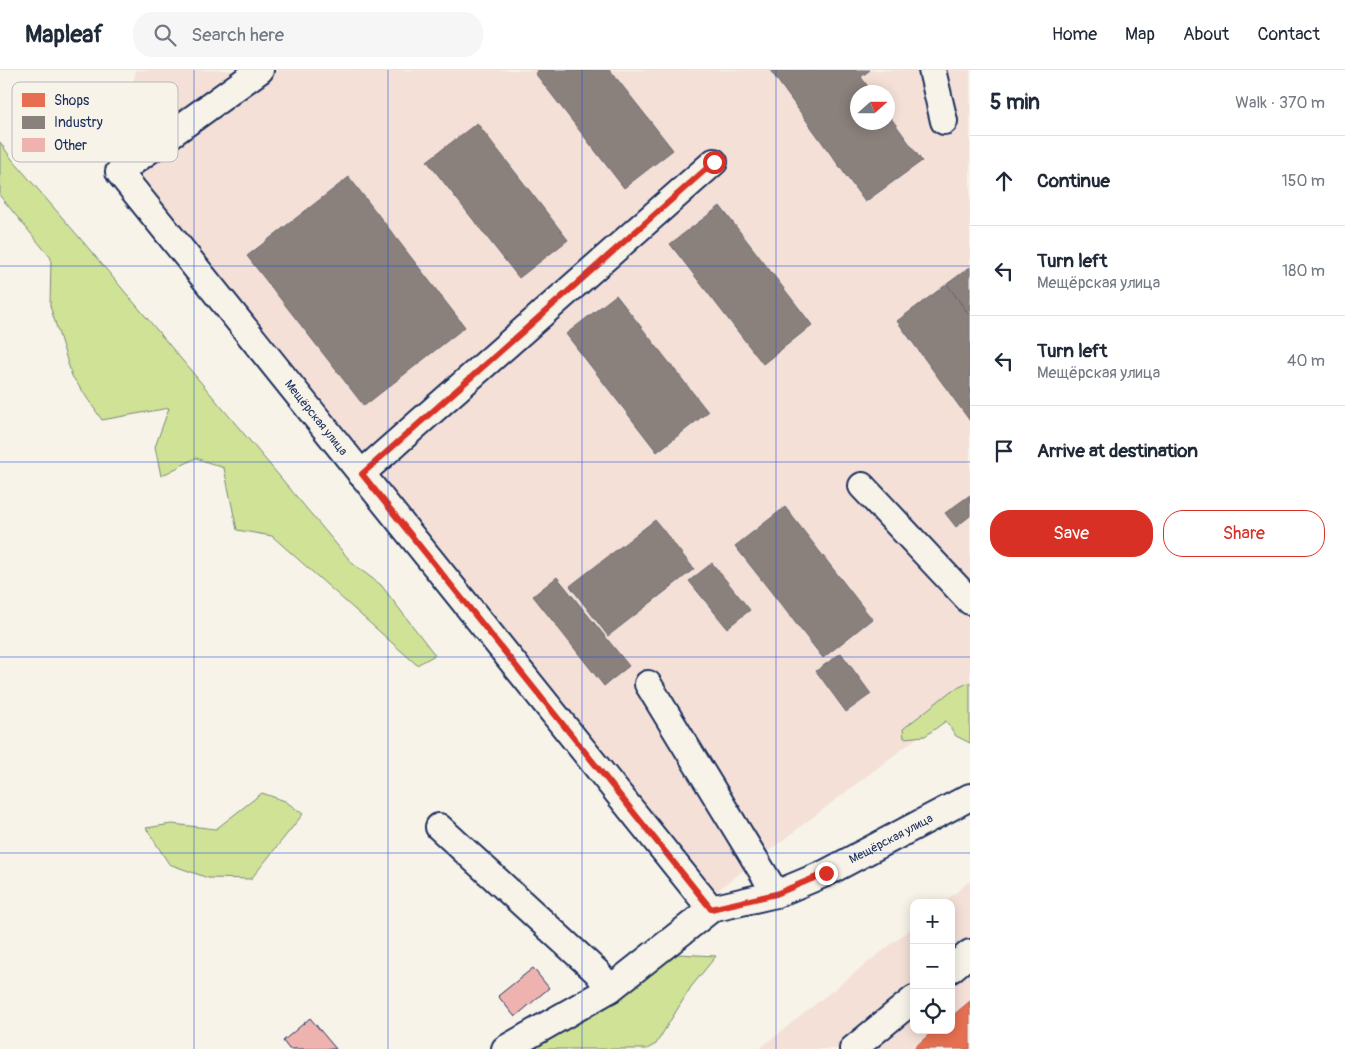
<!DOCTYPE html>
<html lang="en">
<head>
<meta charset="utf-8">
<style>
  :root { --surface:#fff; --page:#f6f6f7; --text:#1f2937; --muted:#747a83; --line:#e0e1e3; --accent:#d93025 }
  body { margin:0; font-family:Pangolin,sans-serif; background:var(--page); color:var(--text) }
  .controls { position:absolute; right:15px; bottom:15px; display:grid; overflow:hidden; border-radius:10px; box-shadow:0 2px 12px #0003 }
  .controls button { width:45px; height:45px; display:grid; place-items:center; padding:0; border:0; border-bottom:1px solid var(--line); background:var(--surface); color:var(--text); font:25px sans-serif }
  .compass { position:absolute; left:850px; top:15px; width:45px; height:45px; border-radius:50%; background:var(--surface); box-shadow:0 2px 12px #0003; rotate:69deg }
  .stop { position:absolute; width:15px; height:15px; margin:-11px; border:4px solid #d93025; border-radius:50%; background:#fff }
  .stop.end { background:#d93025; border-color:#fff; box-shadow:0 1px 5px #0008 }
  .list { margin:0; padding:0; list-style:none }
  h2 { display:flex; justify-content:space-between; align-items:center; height:65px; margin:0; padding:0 20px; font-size:21px }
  h2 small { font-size:16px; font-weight:400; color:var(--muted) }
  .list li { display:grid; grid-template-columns:32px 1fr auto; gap:15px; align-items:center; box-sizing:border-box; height:90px; padding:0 20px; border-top:1px solid var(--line) }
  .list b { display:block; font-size:19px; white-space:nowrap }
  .list p { margin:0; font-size:16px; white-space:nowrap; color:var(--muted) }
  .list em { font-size:16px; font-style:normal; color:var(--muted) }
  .actions { display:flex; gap:10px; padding:15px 20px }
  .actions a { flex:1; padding:11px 0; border:1px solid var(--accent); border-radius:20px; text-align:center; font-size:18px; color:var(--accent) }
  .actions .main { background:var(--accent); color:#fff }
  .icon { flex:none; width:28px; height:28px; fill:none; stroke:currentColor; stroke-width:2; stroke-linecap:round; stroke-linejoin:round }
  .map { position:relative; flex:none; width:970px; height:979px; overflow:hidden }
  header { display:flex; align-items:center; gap:30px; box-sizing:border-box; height:70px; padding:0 25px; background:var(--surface); border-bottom:1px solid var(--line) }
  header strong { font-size:24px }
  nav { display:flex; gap:28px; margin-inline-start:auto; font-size:18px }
  .search { width:350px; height:45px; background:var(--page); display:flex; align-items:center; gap:12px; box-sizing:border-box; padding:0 18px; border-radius:20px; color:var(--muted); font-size:19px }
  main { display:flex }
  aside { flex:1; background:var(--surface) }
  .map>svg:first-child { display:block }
  .built { fill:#f4e0d7; fill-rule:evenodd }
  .green { fill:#d0e296; stroke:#76887a }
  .shops { fill:#e76f51; stroke:#aa5c55 }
  .industry { fill:#8a817c; stroke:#696873 }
  .building { fill:#eeb3af; stroke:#1b2f5e }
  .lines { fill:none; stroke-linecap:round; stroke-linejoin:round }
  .minor-casing { stroke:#1b2f5e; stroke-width:30 }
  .minor { stroke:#f7f3e8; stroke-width:26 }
  .route { stroke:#d93025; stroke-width:6 }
  .grid { fill:none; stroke:#1d4ed8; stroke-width:1; stroke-opacity:0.55 }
  .labels { text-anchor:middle; stroke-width:5; stroke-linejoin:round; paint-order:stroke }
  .street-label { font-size:12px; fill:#1b2f5e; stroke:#f7f3e8 }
  .key { fill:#f7f3e8; stroke:#b5b8bf; stroke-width:1 }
  .key-label { font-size:14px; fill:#1b2f5e }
</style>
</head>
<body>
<header>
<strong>Mapleaf</strong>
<div class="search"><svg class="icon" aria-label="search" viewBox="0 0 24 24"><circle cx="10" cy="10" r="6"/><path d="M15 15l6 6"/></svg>Search here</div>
<nav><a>Home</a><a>Map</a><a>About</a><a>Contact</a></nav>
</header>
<main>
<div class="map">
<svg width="970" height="979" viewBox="0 0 970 979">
  <rect width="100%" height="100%" fill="#f7f3e8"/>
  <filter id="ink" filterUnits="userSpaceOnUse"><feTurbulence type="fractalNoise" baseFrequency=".02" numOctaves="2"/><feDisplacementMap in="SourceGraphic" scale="10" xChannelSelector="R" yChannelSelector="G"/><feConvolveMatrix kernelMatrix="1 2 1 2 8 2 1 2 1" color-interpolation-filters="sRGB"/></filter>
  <g filter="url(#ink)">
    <path class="built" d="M136,0H970V627L714,823L117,83ZM858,22H888V52H858Z
      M970,811V979H759L914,856V960H951V833H943Z"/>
    <path class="green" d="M0,72L11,88L79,167L353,494L381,515L435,585L417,595L272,466L237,460L224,398L196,388L161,406L155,377L169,338L102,350L72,306L50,236L51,188L0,126Z
      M970,612V673L956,666L946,651L925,666L904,668L903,659L951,621Z
      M262,723L285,731L303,744L251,809L208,808L169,794L146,758L172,754L216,759Z
      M678,884L716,886L691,917L656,974L647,979H531L618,927Z"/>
    <path class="shops" d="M970,931V979H913L934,960H951V947Z"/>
    <path class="industry" d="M538,0H610L673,80L624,118L535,3Z
      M770,0H870L861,7L872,22H858V52H888V44L922,91L865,132Z
      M477,53L568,170L519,208L427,91Z
      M349,107L465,257L364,336L247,186Z
      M720,136L812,255L763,294L670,174Z
      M970,197V246L947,214Z
      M947,214L970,246V351L897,251Z
      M616,225L708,342L657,382L566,264Z
      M970,425V446L956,457L945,443Z
      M785,437L872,549L823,588L735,476Z
      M655,450L694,499L608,566L570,516Z
      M712,493L750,540L727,558L689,511Z
      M557,507L629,596L604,616L533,526Z
      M841,583L871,624L846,642L816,601Z"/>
    <path class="building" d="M533,898L549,918L515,947L498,926Z
      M310,948L336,979H289L283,971Z"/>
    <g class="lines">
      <defs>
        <g id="minor">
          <path id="s1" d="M260,0L119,102L711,839"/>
          <path d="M932,0L944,51"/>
          <path d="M361,404L714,92"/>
          <path d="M862,416L970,531"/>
          <path d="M648,614L776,824"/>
          <path id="s2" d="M439,757L597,902L610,919L711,839L776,824L826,803L970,727"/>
          <path d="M951,899L970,883"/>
          <path d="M505,979L610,919"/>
          <path d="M853,979L914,929"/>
        </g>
      </defs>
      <use href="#minor" class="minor-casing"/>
      <use href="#minor" class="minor"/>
    </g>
  </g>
  <g class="lines" filter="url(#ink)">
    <path class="route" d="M714,92L362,404L711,839L776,824L826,803"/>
  </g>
  <path class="grid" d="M194,0V979M388,0V979M582,0V979M776,0V979M0,196H970M0,392H970M0,587H970M0,783H970"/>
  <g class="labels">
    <g class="street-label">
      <text dy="4" stroke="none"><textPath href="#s1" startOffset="489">Мещёрская улица</textPath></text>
      <text dy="4" stroke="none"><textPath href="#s2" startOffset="559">Мещёрская улица</textPath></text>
    </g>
  </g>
  <rect x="12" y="12" width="166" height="80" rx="8" class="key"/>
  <rect x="22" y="23" width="23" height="14" fill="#e76f51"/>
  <rect x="22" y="46" width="23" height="13" fill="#8a817c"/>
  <rect x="22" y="68" width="23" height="14" fill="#eeb3af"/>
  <g class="key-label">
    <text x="54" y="35">Shops</text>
    <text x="54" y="57">Industry</text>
    <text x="54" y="80">Other</text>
  </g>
</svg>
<div class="controls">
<button>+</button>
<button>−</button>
<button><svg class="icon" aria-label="locate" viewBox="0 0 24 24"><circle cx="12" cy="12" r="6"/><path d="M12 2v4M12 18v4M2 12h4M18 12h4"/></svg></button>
</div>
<svg class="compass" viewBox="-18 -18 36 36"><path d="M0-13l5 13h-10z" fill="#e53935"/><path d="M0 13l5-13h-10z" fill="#747a83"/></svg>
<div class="stop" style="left:714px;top:92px"></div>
<div class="stop end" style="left:826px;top:803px"></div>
</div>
<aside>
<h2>5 min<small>Walk · 370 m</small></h2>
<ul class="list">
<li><svg class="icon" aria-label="ahead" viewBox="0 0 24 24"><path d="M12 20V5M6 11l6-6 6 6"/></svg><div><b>Continue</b></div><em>150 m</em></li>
<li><svg class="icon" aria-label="left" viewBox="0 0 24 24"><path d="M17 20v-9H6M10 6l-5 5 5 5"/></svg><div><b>Turn left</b><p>Мещёрская улица</p></div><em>180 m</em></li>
<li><svg class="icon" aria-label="left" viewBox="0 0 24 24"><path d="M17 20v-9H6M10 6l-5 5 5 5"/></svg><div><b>Turn left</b><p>Мещёрская улица</p></div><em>40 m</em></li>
<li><svg class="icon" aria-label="arrive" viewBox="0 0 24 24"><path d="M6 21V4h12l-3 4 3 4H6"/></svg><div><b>Arrive at destination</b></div></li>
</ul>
<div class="actions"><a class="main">Save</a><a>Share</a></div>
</aside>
</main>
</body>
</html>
